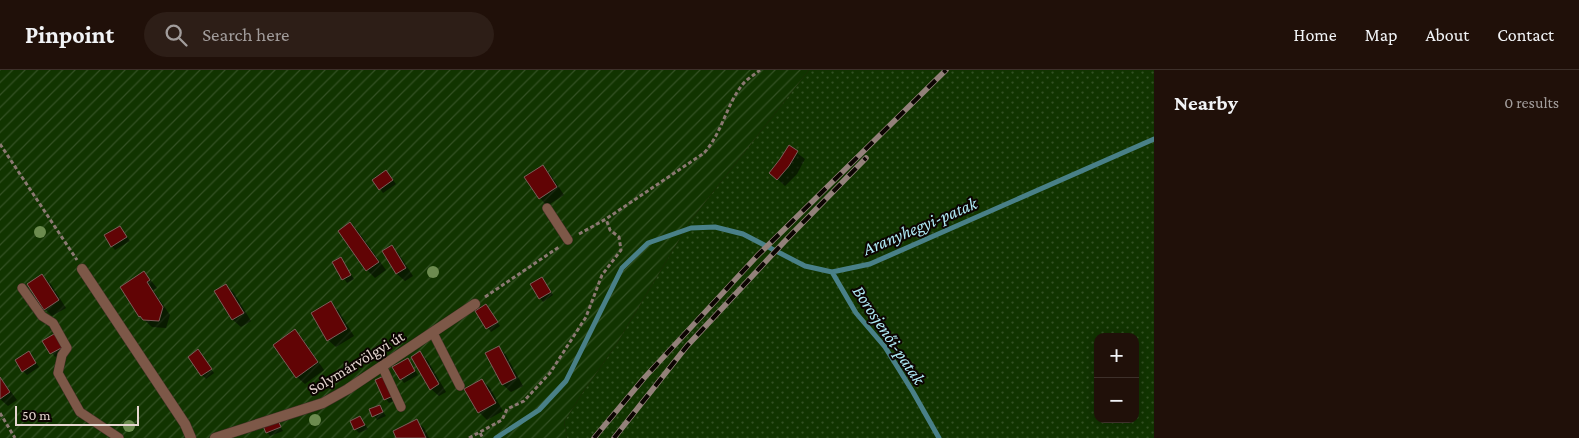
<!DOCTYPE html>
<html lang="en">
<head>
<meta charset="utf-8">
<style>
  :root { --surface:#201009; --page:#2d1e17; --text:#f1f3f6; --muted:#a29d9c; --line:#3d302a }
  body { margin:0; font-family:"Crimson Pro",serif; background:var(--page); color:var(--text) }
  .controls { position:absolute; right:15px; bottom:15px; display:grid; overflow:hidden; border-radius:10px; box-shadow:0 2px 12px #0003 }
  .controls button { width:45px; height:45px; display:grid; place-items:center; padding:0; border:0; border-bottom:1px solid var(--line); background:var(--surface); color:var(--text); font:25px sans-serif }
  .scale { position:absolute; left:15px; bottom:12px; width:124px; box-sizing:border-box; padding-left:5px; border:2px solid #e5d6d0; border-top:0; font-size:14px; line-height:18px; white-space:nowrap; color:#e5d6d0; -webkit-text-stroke:4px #0c0402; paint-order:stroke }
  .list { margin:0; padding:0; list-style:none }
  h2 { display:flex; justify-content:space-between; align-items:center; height:65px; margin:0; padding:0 20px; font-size:21px }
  h2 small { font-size:16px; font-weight:400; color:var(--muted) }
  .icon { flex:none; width:28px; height:28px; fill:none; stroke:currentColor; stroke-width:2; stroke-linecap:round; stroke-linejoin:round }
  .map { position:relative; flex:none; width:1154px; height:368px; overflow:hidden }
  header { display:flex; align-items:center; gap:30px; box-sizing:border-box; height:70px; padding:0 25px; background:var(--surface); border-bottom:1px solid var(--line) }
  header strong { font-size:24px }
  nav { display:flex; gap:28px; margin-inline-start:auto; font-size:18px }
  .search { width:350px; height:45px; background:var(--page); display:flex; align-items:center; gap:12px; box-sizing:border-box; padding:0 18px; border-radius:28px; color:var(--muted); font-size:19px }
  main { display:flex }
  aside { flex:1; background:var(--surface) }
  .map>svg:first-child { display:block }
  .grass { fill:url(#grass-dots); fill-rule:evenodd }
  .garden { fill:url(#garden-furrows) }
  .shadow { fill:#0007 }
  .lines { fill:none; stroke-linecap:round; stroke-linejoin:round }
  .stream { stroke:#498088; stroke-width:5 }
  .building { fill:#610405; stroke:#7a5e5a }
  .service-casing { stroke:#443027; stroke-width:10 }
  .minor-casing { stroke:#443027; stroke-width:11 }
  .path { stroke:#8b7972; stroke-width:3; stroke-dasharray:4 2.5; stroke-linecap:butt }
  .service { stroke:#7d5848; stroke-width:9 }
  .minor { stroke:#7d5848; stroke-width:10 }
  .rail-casing { stroke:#93817a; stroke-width:5.5 }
  .rail { stroke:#0c0402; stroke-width:4; stroke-dasharray:11; stroke-linecap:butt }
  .tree { fill:#6c8b4f }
  .labels { text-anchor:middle; stroke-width:4; stroke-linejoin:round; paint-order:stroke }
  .street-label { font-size:16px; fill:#e5d6d0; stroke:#0c0402 }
  .water-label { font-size:18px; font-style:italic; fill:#b0ebf7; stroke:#0c0402 }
</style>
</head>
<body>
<header>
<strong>Pinpoint</strong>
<div class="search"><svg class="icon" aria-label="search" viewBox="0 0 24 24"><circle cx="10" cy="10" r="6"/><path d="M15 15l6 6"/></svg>Search here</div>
<nav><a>Home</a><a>Map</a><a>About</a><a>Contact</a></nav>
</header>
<main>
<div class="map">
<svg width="1154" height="368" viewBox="0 0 1154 368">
  <defs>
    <pattern id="grass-dots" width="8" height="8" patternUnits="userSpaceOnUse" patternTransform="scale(1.25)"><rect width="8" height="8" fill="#113400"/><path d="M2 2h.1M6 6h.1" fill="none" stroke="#345124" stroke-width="1.8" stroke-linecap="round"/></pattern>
    <pattern id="garden-furrows" width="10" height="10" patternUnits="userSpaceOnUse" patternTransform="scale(1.25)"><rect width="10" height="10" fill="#113400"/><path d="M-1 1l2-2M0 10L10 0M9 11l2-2" fill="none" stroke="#345124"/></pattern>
  </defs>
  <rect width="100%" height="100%" fill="#2a150c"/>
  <path class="grass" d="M809,0H1154V368H567L564,352L585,319L614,278L691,150ZM1098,267H1135V349H1098Z"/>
  <path class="garden" d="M0,0H809L691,150L614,278L585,319L564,352L567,368H0Z"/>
  <path class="shadow" d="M789,77L805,89L797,104L785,116L770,102Z
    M543,97L550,104L564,125L547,136L540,128Z
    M386,101L396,114L383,123L380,119Z
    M350,154L358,161L386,200L375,208L367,200L340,161Z
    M120,157L130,171L115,180L112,176Z
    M392,177L399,184L413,206L405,211L397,204L384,182Z
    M340,188L354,209L347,213L333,192Z
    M144,202L157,218L153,220L170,245L166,258L152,257L140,246Z
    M42,206L50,213L66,238L52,246L45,239Z
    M542,208L553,225L543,232L540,228Z
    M226,215L234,223L251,251L241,257L233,250L216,221Z
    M330,233L338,240L354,266L336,277L328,270Z
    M486,236L500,256L491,262L477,242Z
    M295,261L302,268L324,300L305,314L297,307Z
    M54,265L65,281L55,287L44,271Z
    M499,277L506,285L523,316L511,322L503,315L487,284Z
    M198,281L214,303L206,309L202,305Z
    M29,282L39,297L27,305L23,301Z
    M420,283L428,291L446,322L439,326L431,319Z
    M407,289L418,305L404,313L401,309Z
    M0,307L17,330L8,336L0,329Z
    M482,310L490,318L503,341L487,350L479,342Z
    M377,311L396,330L389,333L386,329Z
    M379,336L386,346L377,350L371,340Z
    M360,347L368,359L359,363L355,359Z
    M277,351L283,361L270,366L267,362Z
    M416,351L424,358L429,368H398Z"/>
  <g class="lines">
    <path class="stream" d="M832,202L856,243L885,277L913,322L939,368
      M496,368L539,340L566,311L622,198L648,173L691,158L715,157L743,164L805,196L832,202L870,194L1154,69"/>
  </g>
  <path class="building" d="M789,75L798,81L789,96L777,110L769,103L780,89Z
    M543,95L557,117L539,129L524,107Z
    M386,100L393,110L379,120L372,110Z
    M350,152L379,192L366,201L338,161Z
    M120,156L127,167L111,177L104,165Z
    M392,175L406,198L396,204L382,181Z
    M341,187L351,205L342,210L332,192Z
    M144,201L150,210L147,212L163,237L159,251L143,250L140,246L139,247L120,217Z
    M42,204L59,230L44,240L27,214Z
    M542,207L551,222L539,229L530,214Z
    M226,214L244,243L232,250L214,221Z
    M331,231L347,259L327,271L311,243Z
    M486,234L498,252L486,259L475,241Z
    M295,259L318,292L296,308L273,275Z
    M54,264L63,277L50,284L42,271Z
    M499,276L516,308L502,315L485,283Z
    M198,279L212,299L201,306L188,287Z
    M29,281L36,293L22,302L15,290Z
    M420,281L439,314L430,320L411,287Z
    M408,288L415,301L400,310L392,297Z
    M384,306L393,326L384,330L375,310Z
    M0,307L10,322L0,329Z
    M482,309L496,333L478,343L464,319Z
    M380,335L383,342L372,347L369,339Z
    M360,346L365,355L354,360L350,351Z
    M417,349L426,368H396L393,361Z
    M278,350L281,357L266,363L263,356Z"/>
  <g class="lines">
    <defs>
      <path id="service" d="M547,138L568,170
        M22,218L42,246L53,253L67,278L62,285L58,303L80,342L119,368
        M433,263L460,316
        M382,296L401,337"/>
      <path id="minor" d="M82,199L185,354L191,368
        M215,368L323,333L348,319L475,234"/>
    </defs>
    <use href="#service" class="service-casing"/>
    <use href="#minor" class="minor-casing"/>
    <path class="path" d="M0,74L77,190
      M579,164L606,149L704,83C722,63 726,36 742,15C747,9 754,5 760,0
      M485,227L559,177
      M0,343L15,368
      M480,363L483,368
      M469,368L502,350L507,339L524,331L550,303L586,247L602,205L621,180L619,167L610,160L606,149"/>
    <use href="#service" class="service"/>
    <use href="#minor" class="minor"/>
    <defs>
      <path id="rail" d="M594,368L645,307L757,186L946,0
        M614,368L687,276L784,172L866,88"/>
    </defs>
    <use href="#rail" class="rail-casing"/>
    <use href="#rail" class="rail"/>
  </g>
  <g class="tree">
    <circle cx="40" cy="162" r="6"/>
    <circle cx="433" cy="202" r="6"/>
    <circle cx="315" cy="350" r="6"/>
    <circle cx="129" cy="356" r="6"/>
  </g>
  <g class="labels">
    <g class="street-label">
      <text transform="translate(356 292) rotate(-31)" y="6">Solymárvölgyi út</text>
    </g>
    <g class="water-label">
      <text transform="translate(920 156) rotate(-23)" y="6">Aranyhegyi-patak</text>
      <text transform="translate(889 265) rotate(56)" y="6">Borosjenői-patak</text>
    </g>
  </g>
</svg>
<div class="controls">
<button>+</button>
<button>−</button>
</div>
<div class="scale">50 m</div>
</div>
<aside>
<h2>Nearby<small>0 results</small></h2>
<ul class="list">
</ul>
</aside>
</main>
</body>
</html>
